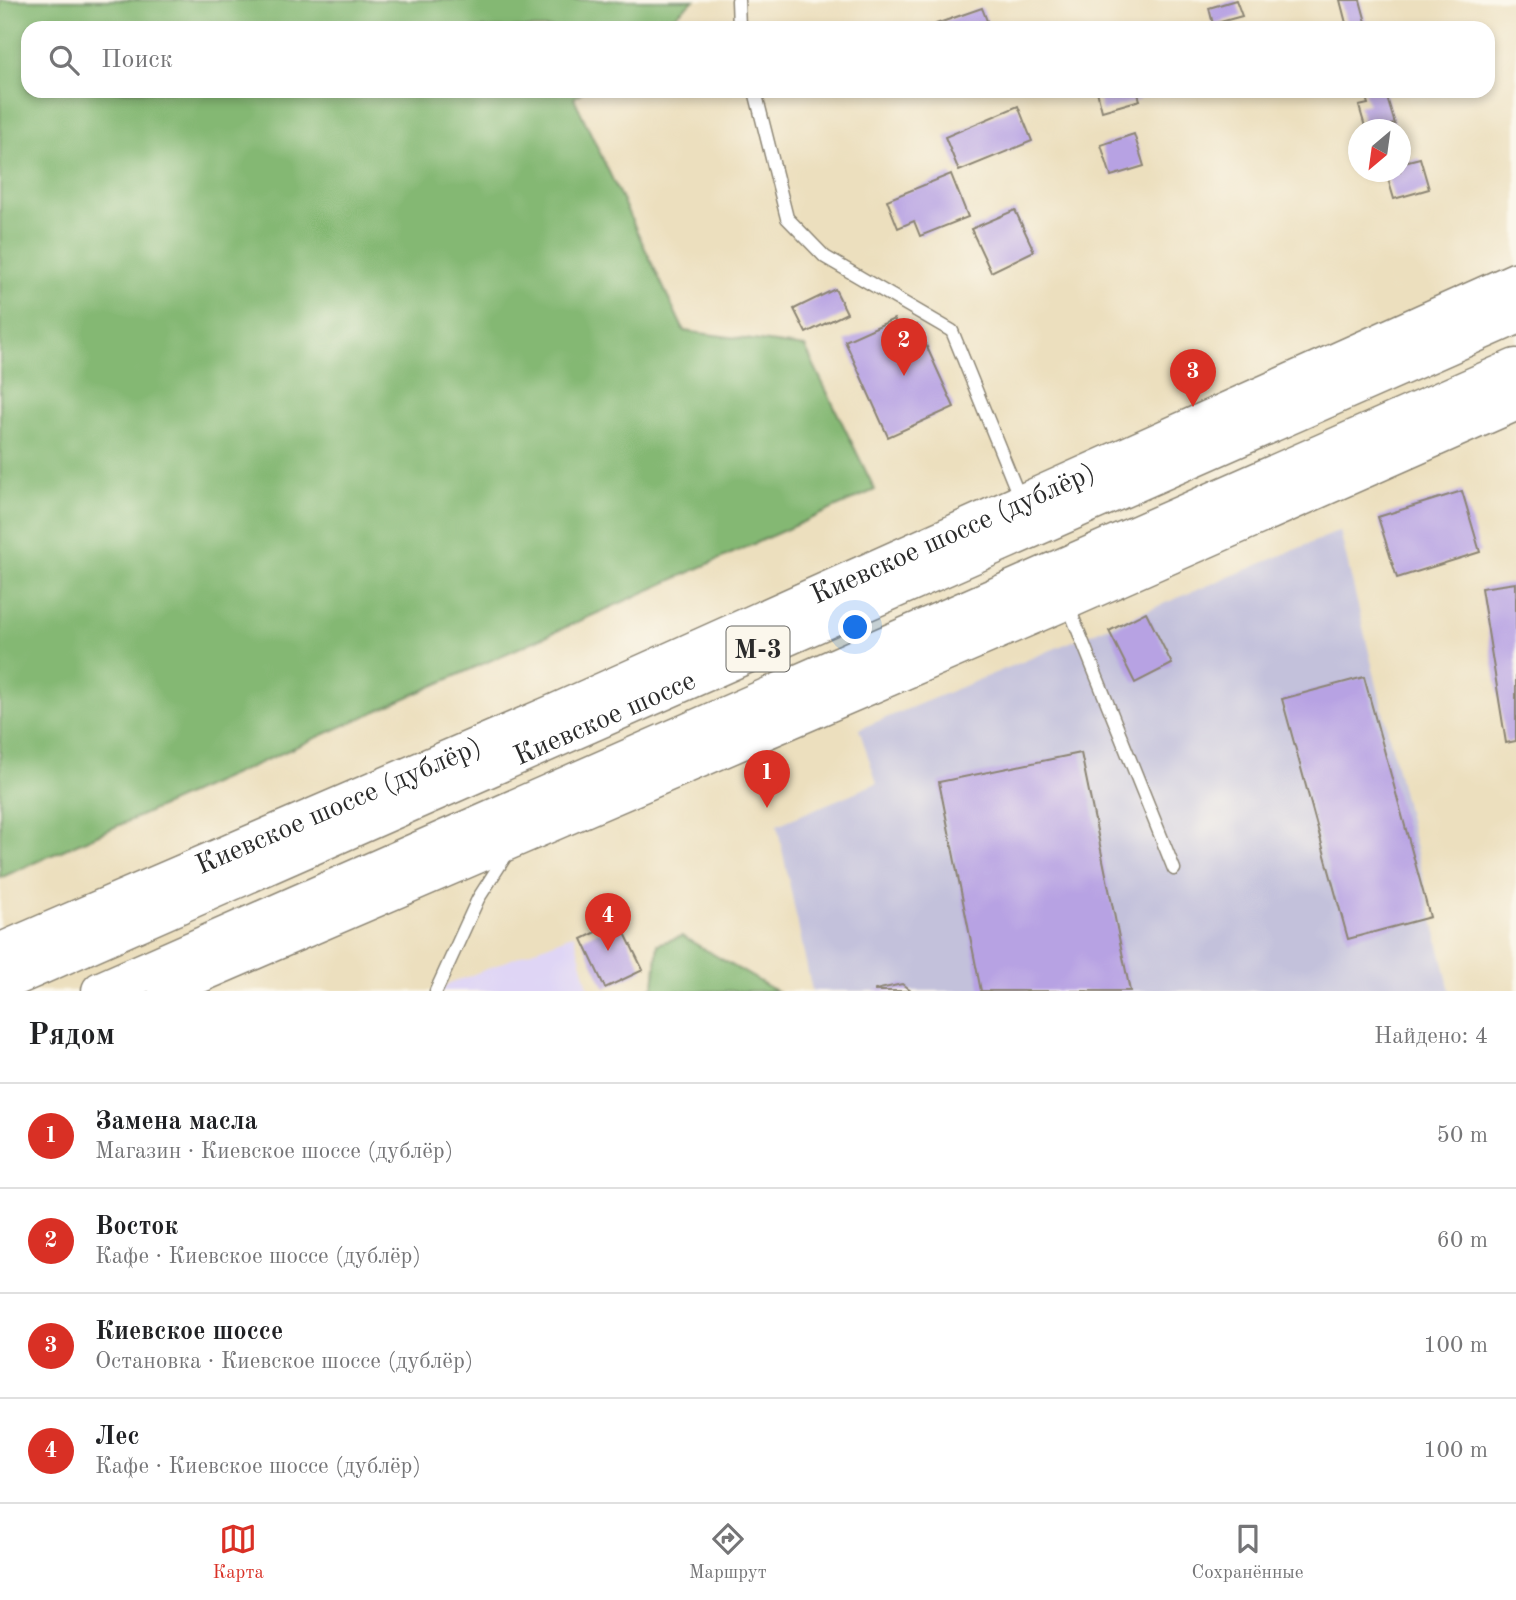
<!DOCTYPE html>
<html lang="ru">
<head>
<meta charset="utf-8">
<style>
  :root { --surface:#fff; --page:#f6f6f6; --text:#202124; --muted:#757577; --line:#e0e0e0; --accent:#d93025 }
  body { margin:0; font-family:"Old Standard TT",serif; background:var(--page); color:var(--text) }
  .compass { position:absolute; left:1348px; top:119px; width:63px; height:63px; border-radius:50%; background:var(--surface); box-shadow:0 4px 10px #0003; rotate:209deg }
  .you { position:absolute; left:856px; top:628px; width:24px; height:24px; margin:-18px; border:5px solid #fff; border-radius:50%; background:#1a73e8; box-shadow:0 0 0 10px #1a73e833 }
  .badge { display:grid; place-items:center; width:46px; height:46px; border-radius:50%; background:var(--accent); color:#fff; font-size:23px; font-weight:700 }
  .pin { position:absolute; translate:-50% -58px; filter:drop-shadow(0 2px 4px #0008) }
  .pin::after { content:''; position:absolute; top:37px; width:24px; height:21px; background:inherit; clip-path:polygon(0 0,100% 0,50% 100%) }
  .list { margin:0; padding:0; list-style:none }
  h2 { display:flex; justify-content:space-between; align-items:center; height:91px; margin:0; padding:0 28px; font-size:30px }
  h2 small { font-size:23px; font-weight:400; color:var(--muted) }
  .list li { display:grid; grid-template-columns:46px 1fr auto; gap:21px; align-items:center; box-sizing:border-box; height:105px; padding:0 28px; border-top:2px solid var(--line) }
  .list b { display:block; font-size:26px; white-space:nowrap }
  .list p { margin:0; font-size:23px; white-space:nowrap; color:var(--muted) }
  .list em { font-size:23px; font-style:normal; color:var(--muted) }
  .icon { flex:none; width:38px; height:38px; fill:none; stroke:currentColor; stroke-width:2; stroke-linecap:round; stroke-linejoin:round }
  .map { position:relative; flex:none; width:1516px; height:991px; overflow:hidden }
  .search { position:absolute; background:var(--surface); box-shadow:0 4px 10px #0003; left:21px; right:21px; top:21px; height:77px; display:flex; align-items:center; gap:18px; box-sizing:border-box; padding:0 24px; border-radius:21px; color:var(--muted); font-size:26px }
  .sheet { height:511px; background:var(--surface) }
  nav { display:flex; justify-content:space-around; align-items:center; box-sizing:border-box; height:98px; border-top:2px solid var(--line); background:var(--surface); font-size:19px; color:var(--muted) }
  nav a { display:grid; justify-items:center; gap:4px }
  nav .on { color:var(--accent) }
  .map>svg:first-child { display:block }
  .built { fill:#dfd5f5 }
  .industrial { fill:#c3c1db }
  .forest { fill:#84b873; stroke:#58724f; stroke-width:2 }
  .building { fill:#b7a2e3 }
  .lines { fill:none; stroke-linecap:round; stroke-linejoin:round }
  .lane-casing { stroke:#8c8574; stroke-width:15 }
  .secondary-casing { stroke:#8c8574; stroke-width:36 }
  .highway-casing { stroke:#8c8574; stroke-width:41 }
  .lane { stroke:#fff; stroke-width:12 }
  .secondary { stroke:#fff; stroke-width:33 }
  .highway { stroke:#fff; stroke-width:38 }
  .labels { text-anchor:middle; stroke-width:7; stroke-linejoin:round; paint-order:stroke }
  .shield { fill:#fbf7ec; stroke:#696865; stroke-width:2 }
  .shield-label { font-size:26px; font-weight:bold; fill:#2b2b2b }
  .street-label { font-size:28px; fill:#2b2b2b; stroke:#fbf7ec }
</style>
</head>
<body>
<div class="map">
<svg width="1516" height="991" viewBox="0 0 1516 991">
  <rect width="100%" height="100%" fill="#fbf7ec"/>
  <filter id="ink" filterUnits="userSpaceOnUse"><feTurbulence type="fractalNoise" baseFrequency=".0143" numOctaves="2"/><feDisplacementMap in="SourceGraphic" scale="14" xChannelSelector="R" yChannelSelector="G"/><feConvolveMatrix kernelMatrix="1 2 1 2 8 2 1 2 1" color-interpolation-filters="sRGB"/></filter>
  <filter id="wash" filterUnits="userSpaceOnUse"><feTurbulence type="fractalNoise" baseFrequency=".00686" numOctaves="4" result="noise"/><feDisplacementMap in="SourceGraphic" scale="28" xChannelSelector="R" yChannelSelector="G"/><feGaussianBlur stdDeviation="1.57" result="paint"/><feColorMatrix in="noise" values="0 0 0 0 0 0 0 0 0 0 0 0 0 0 0 0 0 1.4 0 .05"/><feComposite in="paint" operator="in"/></filter>
  <g filter="url(#wash)">
    <rect width="100%" height="100%" fill="#ecdfbe"/>
    <path class="built" d="M574,934L589,991H432Z"/>
    <path class="industrial" d="M1340,531L1450,991H812L777,825L877,783L859,729Z"/>
    <path class="forest" d="M0,0H694L660,28H28V91H583L574,98L684,331L805,347L875,490L0,878Z
      M682,936L776,991H646L654,986L658,944Z"/>
    <g id="blocks">
      <path class="building" d="M1236,0L1242,16L1213,24L1209,8Z
        M1340,0H1360L1366,22L1347,27Z
        M982,8L989,26L937,28L936,24Z
        M1097,91H1137L1140,100L1102,111Z
        M1364,91H1385L1395,124L1366,130L1359,106L1368,104Z
        M1018,106L1032,141L959,171L945,137Z
        M1134,134L1144,166L1111,176L1101,145Z
        M1420,158L1429,189L1394,199L1386,172H1400V163Z
        M951,174L968,217L920,236L914,221L898,228L887,200Z
        M1015,210L1034,251L991,272L971,229Z
        M835,289L847,313L806,333L794,309Z
        M894,319L900,332L917,325L954,407L888,437L845,341Z
        M1462,491L1480,552L1397,578L1378,517Z
        M1516,583V741L1506,743L1481,588Z
        M1146,612L1172,664L1135,683L1109,631Z
        M1364,677L1430,917L1348,939L1282,699Z
        M1081,753L1130,991H981L939,782Z
        M619,921L643,970L605,988L582,939Z
        M902,984L911,991H875V990Z"/>
    </g>
  </g>
  <g filter="url(#ink)">
    <use href="#blocks" fill-opacity="0" stroke="#8c8574" stroke-width="2"/>
    <g class="lines">
      <defs>
        <path id="lane" d="M738,0L739,28
          M755,91L787,218L825,257L952,331L1021,501
          M1067,603L1174,869
          M436,991L478,899L508,852"/>
        <g id="secondary">
          <path id="s1" d="M0,950L552,712L1516,279"/>
          <path d="M165,991L1066,603L1516,404"/>
        </g>
        <g id="highway">
          <path id="s2" d="M0,983L1516,315"/>
          <path d="M101,991L1516,368"/>
        </g>
      </defs>
      <use href="#lane" class="lane-casing"/>
      <use href="#secondary" class="secondary-casing"/>
      <use href="#highway" class="highway-casing"/>
      <use href="#lane" class="lane"/>
      <use href="#secondary" class="secondary"/>
      <use href="#highway" class="highway"/>
    </g>
  </g>
  <g class="labels">
    <rect class="shield" x="726.5" y="626.5" width="63" height="45" rx="5"/>
    <g class="shield-label">
      <text x="758" y="658">М-3</text>
    </g>
    <g class="street-label">
      <text dy="10" stroke="none"><textPath href="#s1" startOffset="1040">Киевское шоссе (дублёр)</textPath></text>
      <text dy="10" stroke="none"><textPath href="#s2" startOffset="660">Киевское шоссе</textPath></text>
      <text dy="10" stroke="none"><textPath href="#s1" startOffset="368">Киевское шоссе (дублёр)</textPath></text>
    </g>
  </g>
</svg>
<svg class="compass" viewBox="-18 -18 36 36"><path d="M0-13l5 13h-10z" fill="#e53935"/><path d="M0 13l5-13h-10z" fill="#757577"/></svg>
<div class="you"></div>
<div class="pin badge" style="left:767px;top:808px">1</div>
<div class="pin badge" style="left:904px;top:376px">2</div>
<div class="pin badge" style="left:1193px;top:407px">3</div>
<div class="pin badge" style="left:608px;top:951px">4</div>
<div class="search"><svg class="icon" aria-label="search" viewBox="0 0 24 24"><circle cx="10" cy="10" r="6"/><path d="M15 15l6 6"/></svg>Поиск</div>
</div>
<section class="sheet">
<h2>Рядом<small>Найдено: 4</small></h2>
<ul class="list">
<li><span class="badge">1</span><div><b>Замена масла</b><p>Магазин · Киевское шоссе (дублёр)</p></div><em>50 m</em></li>
<li><span class="badge">2</span><div><b>Восток</b><p>Кафе · Киевское шоссе (дублёр)</p></div><em>60 m</em></li>
<li><span class="badge">3</span><div><b>Киевское шоссе</b><p>Остановка · Киевское шоссе (дублёр)</p></div><em>100 m</em></li>
<li><span class="badge">4</span><div><b>Лес</b><p>Кафе · Киевское шоссе (дублёр)</p></div><em>100 m</em></li>
</ul>
</section>
<nav>
<a class="on"><svg class="icon" aria-label="map" viewBox="0 0 24 24"><path d="M3 6l6-2 6 2 6-2v14l-6 2-6-2-6 2zM9 4v14M15 6v14"/></svg>Карта</a>
<a><svg class="icon" aria-label="directions" viewBox="0 0 24 24"><path d="M12 3l9 9-9 9-9-9zM9 14v-3h6M13 9l2 2-2 2"/></svg>Маршрут</a>
<a><svg class="icon" aria-label="saved" viewBox="0 0 24 24"><path d="M7 4h10v16l-5-4-5 4z"/></svg>Сохранённые</a>
</nav>
</body>
</html>
